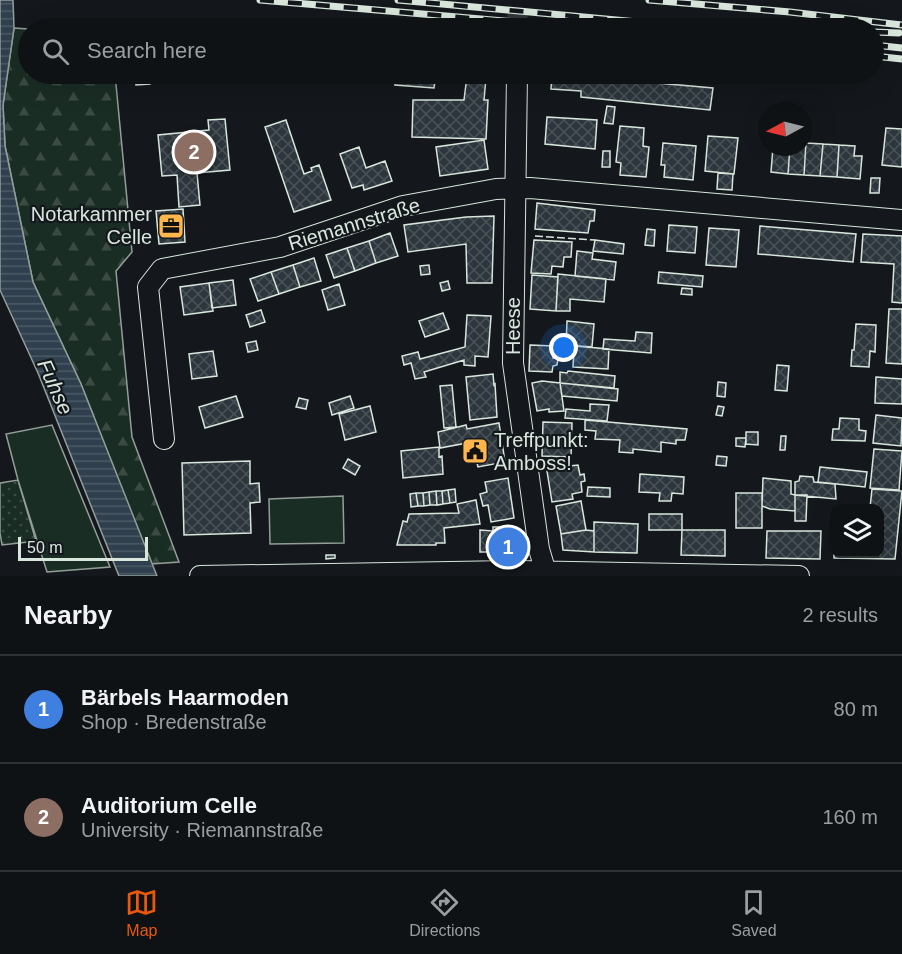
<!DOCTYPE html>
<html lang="en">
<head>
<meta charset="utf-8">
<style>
  :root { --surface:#0f1215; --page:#1d2022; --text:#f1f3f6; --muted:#9b9ea0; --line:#2f3234; --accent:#ea580c }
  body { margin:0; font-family:Arial,sans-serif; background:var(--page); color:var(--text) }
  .controls { position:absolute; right:18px; bottom:18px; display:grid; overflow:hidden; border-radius:12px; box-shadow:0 6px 24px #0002 }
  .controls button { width:54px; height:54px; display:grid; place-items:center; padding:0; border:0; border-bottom:2px solid var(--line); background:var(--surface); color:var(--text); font:30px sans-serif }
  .compass { position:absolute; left:758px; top:102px; width:54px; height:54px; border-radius:50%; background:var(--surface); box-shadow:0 6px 24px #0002; rotate:263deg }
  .scale { position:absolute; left:18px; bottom:15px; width:130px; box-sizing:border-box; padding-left:6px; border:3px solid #d8e6dc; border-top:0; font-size:16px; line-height:21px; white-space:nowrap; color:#d8e6dc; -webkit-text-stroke:4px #14181c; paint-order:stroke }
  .you { position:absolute; left:564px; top:348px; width:21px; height:21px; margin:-15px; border:4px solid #fff; border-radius:50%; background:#1a73e8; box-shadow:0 0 0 9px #1a73e833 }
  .badge { display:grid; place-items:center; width:39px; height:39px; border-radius:50%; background:var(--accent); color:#fff; font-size:20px; font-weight:700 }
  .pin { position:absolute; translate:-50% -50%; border:3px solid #fff; box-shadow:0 2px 6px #0006 }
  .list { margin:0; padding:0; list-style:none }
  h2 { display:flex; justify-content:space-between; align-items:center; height:78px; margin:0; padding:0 24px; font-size:26px }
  h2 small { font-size:20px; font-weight:400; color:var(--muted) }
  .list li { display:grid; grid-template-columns:39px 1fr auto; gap:18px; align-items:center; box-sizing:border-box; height:108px; padding:0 24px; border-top:2px solid var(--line) }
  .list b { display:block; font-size:22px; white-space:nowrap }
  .list p { margin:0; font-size:20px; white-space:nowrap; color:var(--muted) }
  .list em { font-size:20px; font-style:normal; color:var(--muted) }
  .icon { flex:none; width:33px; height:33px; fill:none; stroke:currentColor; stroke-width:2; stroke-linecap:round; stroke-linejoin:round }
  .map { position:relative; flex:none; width:902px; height:576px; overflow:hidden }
  .search { position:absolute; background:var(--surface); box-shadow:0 6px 24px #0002; left:18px; right:18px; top:18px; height:66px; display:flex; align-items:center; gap:15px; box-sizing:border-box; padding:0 21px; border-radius:33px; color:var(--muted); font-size:22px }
  .sheet { height:294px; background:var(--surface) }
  nav { display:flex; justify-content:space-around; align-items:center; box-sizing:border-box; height:84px; border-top:2px solid var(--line); background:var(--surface); font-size:16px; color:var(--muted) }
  nav a { display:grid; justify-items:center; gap:3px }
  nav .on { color:var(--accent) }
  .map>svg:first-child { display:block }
  .forest { fill:url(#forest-firs); stroke:#939e99; stroke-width:1.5 }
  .park { fill:url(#park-dots); stroke:#939e99; stroke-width:1.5 }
  .pitch { fill:#1a2d24; stroke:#939e99; stroke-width:1.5 }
  .water { fill:url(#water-rules); stroke:#939e99; stroke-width:1.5 }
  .building { fill:url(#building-cross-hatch); stroke:#d8e6dc; stroke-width:1.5 }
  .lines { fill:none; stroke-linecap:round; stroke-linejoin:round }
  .minor-tunnel { stroke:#313739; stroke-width:20; stroke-dasharray:20 10; stroke-linecap:butt }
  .minor-casing { stroke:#d8e6dc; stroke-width:22 }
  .minor { stroke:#14181c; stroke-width:20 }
  .rail-casing { stroke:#d8e6dc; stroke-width:7 }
  .rail { stroke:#14181c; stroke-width:4.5; stroke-dasharray:14; stroke-linecap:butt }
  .fence { stroke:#d8e6dc; stroke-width:1.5; stroke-dasharray:8 3; stroke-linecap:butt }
  .labels { text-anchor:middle; stroke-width:4.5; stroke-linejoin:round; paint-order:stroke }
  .poi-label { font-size:20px; fill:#d8e6dc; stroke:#14181c; text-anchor:end }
  .street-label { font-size:20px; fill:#d8e6dc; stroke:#14181c }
  .water-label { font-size:21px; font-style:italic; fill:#d8e6dc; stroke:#14181c }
</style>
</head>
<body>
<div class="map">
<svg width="902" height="576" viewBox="0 0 902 576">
  <defs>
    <pattern id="forest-firs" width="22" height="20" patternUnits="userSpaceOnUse" patternTransform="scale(1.5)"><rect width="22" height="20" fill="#1a2d24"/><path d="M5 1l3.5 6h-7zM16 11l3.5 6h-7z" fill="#3b4b43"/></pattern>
    <pattern id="park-dots" width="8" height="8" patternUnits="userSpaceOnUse" patternTransform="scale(1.5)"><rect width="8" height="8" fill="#1a2d24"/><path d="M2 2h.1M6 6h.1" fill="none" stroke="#3b4b43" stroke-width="1.8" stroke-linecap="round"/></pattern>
    <pattern id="water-rules" width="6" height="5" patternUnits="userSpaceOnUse" patternTransform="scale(1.5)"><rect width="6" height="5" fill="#2f3f4d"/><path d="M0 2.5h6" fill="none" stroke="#4c5b66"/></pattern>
    <pattern id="building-cross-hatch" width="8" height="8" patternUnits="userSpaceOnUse" patternTransform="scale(1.5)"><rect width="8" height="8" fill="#2c363c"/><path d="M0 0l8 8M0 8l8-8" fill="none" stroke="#4a5358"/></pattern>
  </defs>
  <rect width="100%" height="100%" fill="#14181c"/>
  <path class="forest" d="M14,28L28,29V74H115L132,252L116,271L132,437L179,562L151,564L81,384L33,282L5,146L3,105Z"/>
  <path class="park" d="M18,480L36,541L2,545L0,533V483Z"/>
  <path class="pitch" d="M52,425L110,567L47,572L18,480L6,434Z
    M343,496L344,543L270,544L269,499Z"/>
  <path class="water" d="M0,0H13L14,28L3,105L5,146L33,282L81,384L157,576H119L38,373L0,290Z"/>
  <path class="building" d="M135,74H149L150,84L136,85Z
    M396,74H436L434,88L395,85Z
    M552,74L580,77V74H608L613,76L612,79L713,88L710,110L581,97V91L551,89Z
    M467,76L486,78L484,100H488L486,139L412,137L413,100H464Z
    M607,106L615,107L613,124L604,123Z
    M547,117L597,120L595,149L545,144Z
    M225,119L230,170L197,173L200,205L179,207L177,175L162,176L158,135L209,130L208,120Z
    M286,120L304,174L312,171L311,168L319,165L331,200L294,212L265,127Z
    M620,126L644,128L643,146L649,147L646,177L620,175L621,163L616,162Z
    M886,128L902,129V167L882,165Z
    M708,136L738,138L734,174L705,171Z
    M484,140L488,169L440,176L436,147Z
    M803,142L806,143L804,175L788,174L790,147H803Z
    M663,143L696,146L693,180L664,177L665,165H661Z
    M806,143L823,144L820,176L804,175Z
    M823,144L839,145L837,177L820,176Z
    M839,145L855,146L854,156H862L860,179L837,177Z
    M359,147L366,168L385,161L392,181L364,190L363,185L352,188L340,154Z
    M773,147H790L788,174L771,172Z
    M603,151H610V167H602Z
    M718,173L733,174L732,190L717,189Z
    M871,178H880L879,193H870Z
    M537,203L595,210L594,221H590L588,233L535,229Z
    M183,209L185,242L159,244L156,211Z
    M494,216L492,283H467L466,244L408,252L404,225L466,217Z
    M669,225L697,227L695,253L667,251Z
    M760,226L856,234L853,262L758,254Z
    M709,228L739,230L736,267L706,265Z
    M647,229L655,230L654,246L645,245Z
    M390,233L398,256L376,263L369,241Z
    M863,234L902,236V303L892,302L894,264L861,262Z
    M534,240L572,242L571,257H564L563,267L552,266L551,274L531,273Z
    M595,240L624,244L623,254L593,251Z
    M369,241L376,263L355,271L347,248Z
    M347,248L355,271L334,278L326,255Z
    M577,251L593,253L592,259L616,262L614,280L575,276Z
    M314,258L321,281L300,287L293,265Z
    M293,265L300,287L279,294L271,272Z
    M429,265L430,274L421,275L420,266Z
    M271,272L279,294L258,301L250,279Z
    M659,272L703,276L702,287L658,283Z
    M558,274L606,279L604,302L570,299V311H556Z
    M532,275L558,277L556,311L530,309Z
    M233,280L236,305L212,308L209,283Z
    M448,281L450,289L442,291L440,283Z
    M209,283L213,311L184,315L180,287Z
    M339,284L345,305L328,310L322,290Z
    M682,288L692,289V295L681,294Z
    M889,309H902V364L886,363Z
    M261,310L265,322L250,327L246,315Z
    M443,313L449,329L425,337L419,321Z
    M467,315L491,316L488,357L475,356V366L464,365V360L424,372L426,377L415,379L411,363L404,365L402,356L418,352L420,359L465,347Z
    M567,321L594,324L592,347L566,345Z
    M856,324L876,325L875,352L870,351L869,367L851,366L852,350H854Z
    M636,332L652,333L651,353L603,349L604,339L635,341Z
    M256,341L258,350L248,352L246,343Z
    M530,345L554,346L553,358H558L557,365L553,366L552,372L529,371Z
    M574,346L609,349L608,369L573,367Z
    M567,348L574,349V356H566Z
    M213,351L217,376L192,379L189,354Z
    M777,365L789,366L787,391L775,390Z
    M568,371L615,376L614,388L560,383V372L567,373Z
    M493,374L494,385L495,384L497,417L470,420L466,377Z
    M876,377L902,379V404L875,403Z
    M542,381L560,383L564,411L549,412V409L537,411L532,383Z
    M718,382L726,383L725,397L717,396Z
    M560,383L618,389L617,401L562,396Z
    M452,385L456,427L444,428L440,386Z
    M236,396L243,417L205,428L199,407Z
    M350,396L354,408L332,415L329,403Z
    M299,398L308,400L306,409L296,407Z
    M590,404L609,405L607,421L565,418L566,409L590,411Z
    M370,406L376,432L345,440L339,414Z
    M718,406L724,407L722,416L716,415Z
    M876,415L902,418L901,446L873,443Z
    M840,418L859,419V430L866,431L865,441L832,440L833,429H839Z
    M585,420L687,429L685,440H676V444L661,442V452L633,449V453L619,452L620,440L595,439L596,431L585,430Z
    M543,422L572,423L571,457L542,456Z
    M499,423L505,462L478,467L476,459L469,460L467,443L440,448L438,432L466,425L467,429Z
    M746,432H758V445L746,444Z
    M781,436H786L785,450H780Z
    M736,438H746L745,447L736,446Z
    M439,447V457L442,456L443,474L403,478L401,451Z
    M874,449L902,451L899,490L870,488Z
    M717,456L727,457L726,466L716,465Z
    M348,459L360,466L355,475L343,468Z
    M250,461V484L259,483L260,502L250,503L251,533L184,535L182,463Z
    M568,462L569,466L578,465L580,475L584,474L585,481L581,482L582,492L572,494L573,499L552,502L546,465Z
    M820,467L867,472L865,487L818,482Z
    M640,474L684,477L683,494L672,493L671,501H659L660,493L639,492Z
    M800,476L813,477L814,482L835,484L836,499L795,495V482L799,481Z
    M508,478L514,518L491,522L488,505L483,506L480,494L487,492L485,482Z
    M763,478L791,481V494L795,495V511L770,509L762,506Z
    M588,487L610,488V497L587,496Z
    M455,489L456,502L450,503L448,490Z
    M872,489L902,491L895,559L834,558V530V554H880V508H870Z
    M448,490L450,503L443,504L442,491Z
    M436,491L437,505H430L429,492Z
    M436,491H442L443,504L437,505Z
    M429,492L430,505L424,506L423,493Z
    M416,493L418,506L411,507L410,494Z
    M416,493H423L424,506H418Z
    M736,493H762V528H736Z
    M795,495H807L806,521H795Z
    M476,500L480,524L444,528L445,543H436V545H397L403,521L407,522L409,514L459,513L457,504Z
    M581,501L586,530L561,534L556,506Z
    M649,514H682V530H649Z
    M594,522L638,524L637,553L594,552Z
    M493,527H515V552H480V530L493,531Z
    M586,530L594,531V552L563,550L561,534Z
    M682,530H725V556L681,555Z
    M767,531H821L820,559L766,558Z
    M326,555H335V558L326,559Z"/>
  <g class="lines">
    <path class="minor-tunnel" d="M517,28L518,0"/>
    <defs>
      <path id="minor" d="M517,74L513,363L539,549L547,576
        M164,439L148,287L162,269L280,247L403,206L496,189L530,188L902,220
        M200,576L517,571L799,576"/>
    </defs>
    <use href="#minor" class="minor-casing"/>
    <use href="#minor" class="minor"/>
    <defs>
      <path id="rail" d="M260,0L587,28
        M398,0L703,28
        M649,0L790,12L902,25
        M696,26L742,28
        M874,32L899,33
        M874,45L902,48
        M874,56L902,59"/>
    </defs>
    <use href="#rail" class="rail-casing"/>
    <use href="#rail" class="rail"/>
    <path class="fence" d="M535,236L595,240"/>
  </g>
  <defs>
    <symbol id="office-square" viewBox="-11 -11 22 22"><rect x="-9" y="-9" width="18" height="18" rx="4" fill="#ffb74d" stroke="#14181c"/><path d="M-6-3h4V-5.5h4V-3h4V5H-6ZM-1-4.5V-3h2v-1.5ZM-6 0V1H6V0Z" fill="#111"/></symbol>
    <symbol id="civic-square" viewBox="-11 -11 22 22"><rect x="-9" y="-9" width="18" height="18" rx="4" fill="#ffb74d" stroke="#14181c"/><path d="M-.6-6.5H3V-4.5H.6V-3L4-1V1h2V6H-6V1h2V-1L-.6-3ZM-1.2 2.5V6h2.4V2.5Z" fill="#111"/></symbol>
  </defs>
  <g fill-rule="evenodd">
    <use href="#office-square" x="156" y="211" width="30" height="30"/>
    <use href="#civic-square" x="460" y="436" width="30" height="30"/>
  </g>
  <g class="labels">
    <g class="poi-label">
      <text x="152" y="221">Notarkammer<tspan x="152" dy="23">Celle</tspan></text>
      <text x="494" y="447" text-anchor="start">Treffpunkt:<tspan x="494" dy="23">Amboss!</tspan></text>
    </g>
    <g class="street-label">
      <text transform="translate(354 224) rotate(-17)" y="7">Riemannstraße</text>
      <text transform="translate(513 326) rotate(-90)" y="7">Heese</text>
    </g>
    <g class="water-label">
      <text transform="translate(55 387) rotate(66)" y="7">Fuhse</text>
    </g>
  </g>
</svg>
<div class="controls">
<button><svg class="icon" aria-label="layers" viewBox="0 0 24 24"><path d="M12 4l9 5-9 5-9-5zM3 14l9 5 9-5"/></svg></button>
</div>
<svg class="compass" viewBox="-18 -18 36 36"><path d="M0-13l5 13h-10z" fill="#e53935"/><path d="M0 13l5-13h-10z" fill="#9b9ea0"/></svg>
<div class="scale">50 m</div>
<div class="you"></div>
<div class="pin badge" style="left:508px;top:547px;background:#3f7fe0">1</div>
<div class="pin badge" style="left:194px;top:152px;background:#8d6e63">2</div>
<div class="search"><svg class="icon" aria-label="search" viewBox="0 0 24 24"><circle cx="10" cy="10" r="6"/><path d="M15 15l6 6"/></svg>Search here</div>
</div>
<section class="sheet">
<h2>Nearby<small>2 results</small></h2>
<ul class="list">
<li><span class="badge" style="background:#3f7fe0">1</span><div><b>Bärbels Haarmoden</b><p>Shop · Bredenstraße</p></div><em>80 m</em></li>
<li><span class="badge" style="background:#8d6e63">2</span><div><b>Auditorium Celle</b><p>University · Riemannstraße</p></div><em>160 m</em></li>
</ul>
</section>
<nav>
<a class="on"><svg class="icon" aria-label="map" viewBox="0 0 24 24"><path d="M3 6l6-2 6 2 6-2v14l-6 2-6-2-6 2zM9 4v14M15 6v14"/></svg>Map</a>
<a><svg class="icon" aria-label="directions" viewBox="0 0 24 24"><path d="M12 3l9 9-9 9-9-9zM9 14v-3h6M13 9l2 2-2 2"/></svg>Directions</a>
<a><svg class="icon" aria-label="saved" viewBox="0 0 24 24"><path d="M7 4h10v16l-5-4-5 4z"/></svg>Saved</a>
</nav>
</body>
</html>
